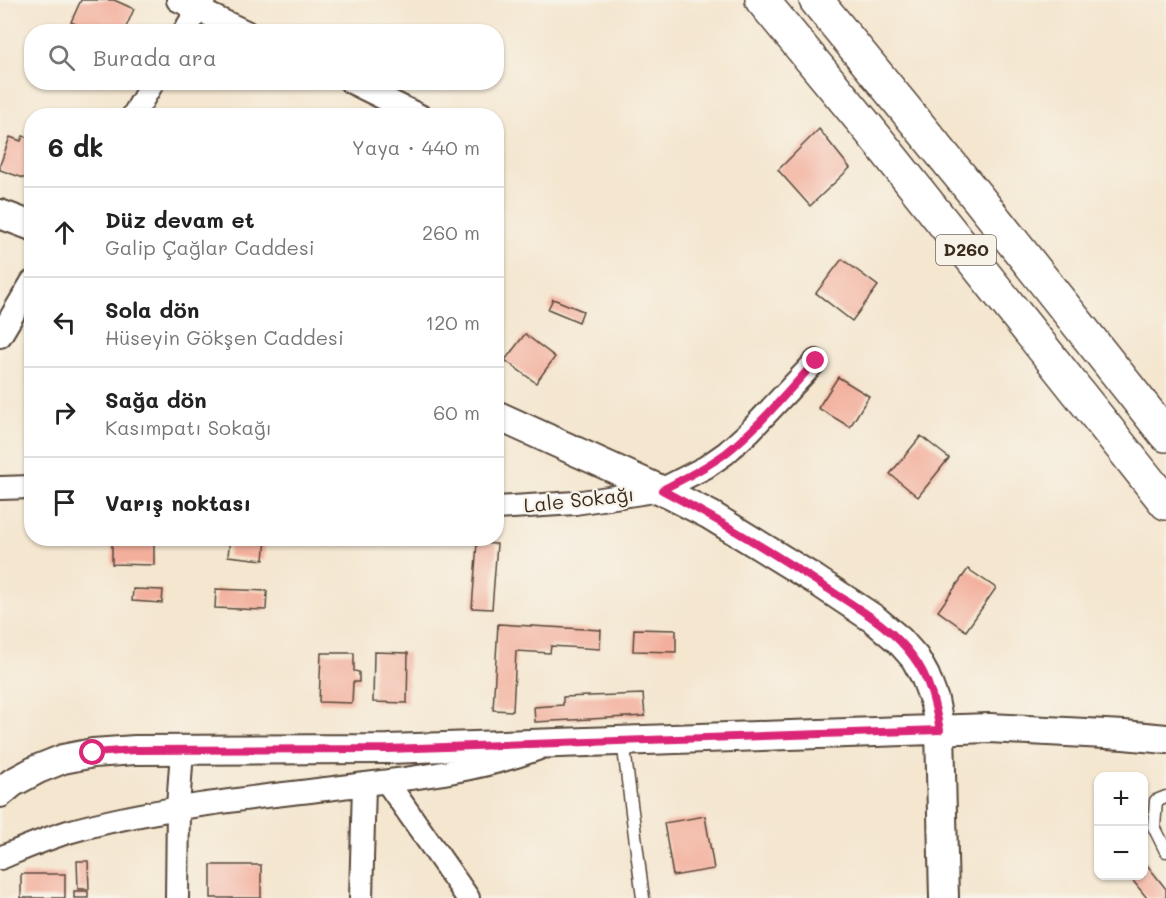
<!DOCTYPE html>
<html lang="tr">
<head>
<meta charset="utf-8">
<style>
  :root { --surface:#fff; --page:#f6f6f6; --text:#222; --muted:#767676; --line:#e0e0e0 }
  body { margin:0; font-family:Mali,sans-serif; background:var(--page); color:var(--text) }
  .controls { position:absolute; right:18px; bottom:18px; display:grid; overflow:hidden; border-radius:12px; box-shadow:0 2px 4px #0004 }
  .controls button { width:54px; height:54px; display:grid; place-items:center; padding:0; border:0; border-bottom:2px solid var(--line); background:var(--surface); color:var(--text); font:30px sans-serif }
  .stop { position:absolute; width:18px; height:18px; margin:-14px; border:4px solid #db2777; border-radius:50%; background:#fff }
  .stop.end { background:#db2777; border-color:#fff; box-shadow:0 2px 6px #0008 }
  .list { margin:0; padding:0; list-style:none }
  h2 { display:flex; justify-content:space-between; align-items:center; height:78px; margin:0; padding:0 24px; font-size:26px }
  h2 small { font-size:20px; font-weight:400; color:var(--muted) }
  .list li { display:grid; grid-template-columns:39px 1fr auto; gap:18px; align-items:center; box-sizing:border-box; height:90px; padding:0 24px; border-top:2px solid var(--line) }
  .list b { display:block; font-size:22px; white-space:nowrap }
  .list p { margin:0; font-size:20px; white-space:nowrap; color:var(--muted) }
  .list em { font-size:20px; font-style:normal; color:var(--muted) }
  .icon { flex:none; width:33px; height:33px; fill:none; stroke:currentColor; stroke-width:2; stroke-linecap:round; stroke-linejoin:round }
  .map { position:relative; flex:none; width:1166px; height:898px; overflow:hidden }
  .search { position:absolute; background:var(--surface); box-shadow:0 2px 4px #0004; left:24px; top:24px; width:480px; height:66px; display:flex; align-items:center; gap:15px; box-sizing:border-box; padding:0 21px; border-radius:24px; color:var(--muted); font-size:22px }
  .panel { position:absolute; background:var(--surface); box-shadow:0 2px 4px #0004; left:24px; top:108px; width:480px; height:438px; border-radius:24px }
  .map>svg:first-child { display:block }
  .building { fill:#f3af9c }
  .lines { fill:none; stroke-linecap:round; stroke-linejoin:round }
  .service-casing { stroke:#574639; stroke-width:15 }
  .minor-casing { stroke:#574639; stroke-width:26 }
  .tertiary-casing { stroke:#574639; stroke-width:32 }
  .primary-casing { stroke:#574639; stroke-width:36 }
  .service { stroke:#fff; stroke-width:12 }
  .minor { stroke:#fff; stroke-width:22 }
  .tertiary { stroke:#fff; stroke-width:28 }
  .primary { stroke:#fff; stroke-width:33 }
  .route { stroke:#db2777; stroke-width:8 }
  .labels { text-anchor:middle; stroke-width:4.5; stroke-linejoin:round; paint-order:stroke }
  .shield { fill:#f7f3e8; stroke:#73665b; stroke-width:1.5 }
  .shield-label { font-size:18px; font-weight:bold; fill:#3b2a1e }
  .street-label { font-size:20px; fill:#3b2a1e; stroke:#f7f3e8 }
</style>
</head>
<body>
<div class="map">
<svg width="1166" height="898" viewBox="0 0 1166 898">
  <rect width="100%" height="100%" fill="#f7f3e8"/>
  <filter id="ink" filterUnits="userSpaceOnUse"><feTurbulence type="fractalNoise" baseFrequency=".0167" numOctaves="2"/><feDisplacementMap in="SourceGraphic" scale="12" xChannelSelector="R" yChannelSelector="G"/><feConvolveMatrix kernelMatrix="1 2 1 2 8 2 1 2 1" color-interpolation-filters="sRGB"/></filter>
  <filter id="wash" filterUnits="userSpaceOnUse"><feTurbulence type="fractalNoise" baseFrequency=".008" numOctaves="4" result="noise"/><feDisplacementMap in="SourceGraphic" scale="24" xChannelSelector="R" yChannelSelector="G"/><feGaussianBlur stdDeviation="1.35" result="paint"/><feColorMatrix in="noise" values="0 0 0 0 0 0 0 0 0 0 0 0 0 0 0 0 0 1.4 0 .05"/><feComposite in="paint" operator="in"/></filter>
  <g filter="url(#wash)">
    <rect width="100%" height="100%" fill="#f4e6cf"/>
    <g id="blocks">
      <path class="building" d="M81,0H114L134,9L124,32H93L71,22Z
        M819,129L850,168L810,206L778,170Z
        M23,136L32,139V181L0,170V165L10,137L21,141Z
        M842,259L878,286L852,321L816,293Z
        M553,299L583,311L579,322L548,309Z
        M525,334L555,357L536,383L505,360Z
        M838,377L869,396L850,427L818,408Z
        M921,436L949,458L918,497L890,474Z
        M115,538H154V565L112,564V543H115Z
        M230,538H266L264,560L228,556Z
        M477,543L497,544L492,609L472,608Z
        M968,569L996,588L966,631L938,611Z
        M133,589L163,590L162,603L132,601Z
        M216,589L267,591L266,610L215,608Z
        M498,624L601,630L600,649L551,646L550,653L516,651L513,711L493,710Z
        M634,629L676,630V652L633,651Z
        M374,652L408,653L407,703L373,702Z
        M321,653H354V671L359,672V682H353L352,703L319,702Z
        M643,694L645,716L535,722L534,707L563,705V697Z
        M705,816L714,869L673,876L664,823Z
        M77,861H88L89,889H78Z
        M1144,861L1166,889V898H1147L1129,876H1144Z
        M211,865H261V898H211Z
        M21,874H65V898H21Z
        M74,891H88V898H74Z"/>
    </g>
  </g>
  <g filter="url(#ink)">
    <use href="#blocks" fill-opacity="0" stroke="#574639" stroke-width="1.5"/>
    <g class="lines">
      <defs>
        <path id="service" d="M623,741L643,898
          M1166,797L1156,801L1154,827L1166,851"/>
        <path id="minor" d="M178,0L246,32
          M184,32L204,0
          M351,82L420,116
          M133,116L153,82
          M0,336L32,282
          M0,488L32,487
          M496,508L575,503L661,490L706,467L726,453L749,432L816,361
          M387,782L468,898
          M0,858C22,849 45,839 68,832C160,806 256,798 350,786C413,778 478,771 537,749
          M177,898L178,807L182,751
          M361,898L364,784"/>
        <path id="tertiary" d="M0,214L32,226
          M496,415L661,490L710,515L814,579L874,619L900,641L915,658L925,676L934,700L940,730L944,898
          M0,793L12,783L38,769L63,759L93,753L135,750L388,749L989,728L1124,735L1166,739"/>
        <path id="primary" d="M762,0L868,128L1166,503
          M816,0L978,198L1166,435"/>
      </defs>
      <use href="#service" class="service-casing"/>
      <use href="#minor" class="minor-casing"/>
      <use href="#tertiary" class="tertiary-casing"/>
      <use href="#primary" class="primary-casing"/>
      <use href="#service" class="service"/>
      <use href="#minor" class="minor"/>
      <use href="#tertiary" class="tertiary"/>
      <use href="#primary" class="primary"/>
    </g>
  </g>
  <g class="lines" filter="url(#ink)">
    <path class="route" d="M93,753L135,750L388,749L940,730C935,705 930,679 914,658C894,629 862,611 833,592C778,556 721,521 662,490C683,479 706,468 726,453C758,428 788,391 816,361"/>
  </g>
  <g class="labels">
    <rect class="shield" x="936" y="235" width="60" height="30" rx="4.5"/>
    <g class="shield-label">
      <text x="966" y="256">D260</text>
    </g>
    <g class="street-label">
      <text transform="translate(579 500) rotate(-6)" y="7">Lale Sokağı</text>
    </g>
  </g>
</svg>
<div class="controls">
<button>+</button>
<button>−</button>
</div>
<div class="stop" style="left:93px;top:753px"></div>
<div class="stop end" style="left:816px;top:361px"></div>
<div class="search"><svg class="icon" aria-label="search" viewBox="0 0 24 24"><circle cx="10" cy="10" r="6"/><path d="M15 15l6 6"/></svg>Burada ara</div>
<section class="panel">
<h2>6 dk<small>Yaya · 440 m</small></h2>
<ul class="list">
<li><svg class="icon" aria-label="ahead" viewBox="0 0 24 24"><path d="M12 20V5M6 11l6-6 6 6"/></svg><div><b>Düz devam et</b><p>Galip Çağlar Caddesi</p></div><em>260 m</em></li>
<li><svg class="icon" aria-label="left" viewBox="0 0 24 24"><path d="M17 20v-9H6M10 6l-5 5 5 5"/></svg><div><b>Sola dön</b><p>Hüseyin Gökşen Caddesi</p></div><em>120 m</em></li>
<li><svg class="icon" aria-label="right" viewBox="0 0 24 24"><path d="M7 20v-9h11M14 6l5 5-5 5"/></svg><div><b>Sağa dön</b><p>Kasımpatı Sokağı</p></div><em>60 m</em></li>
<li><svg class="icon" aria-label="arrive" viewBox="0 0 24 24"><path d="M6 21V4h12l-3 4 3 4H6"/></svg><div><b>Varış noktası</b></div></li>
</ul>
</section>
</div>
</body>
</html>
